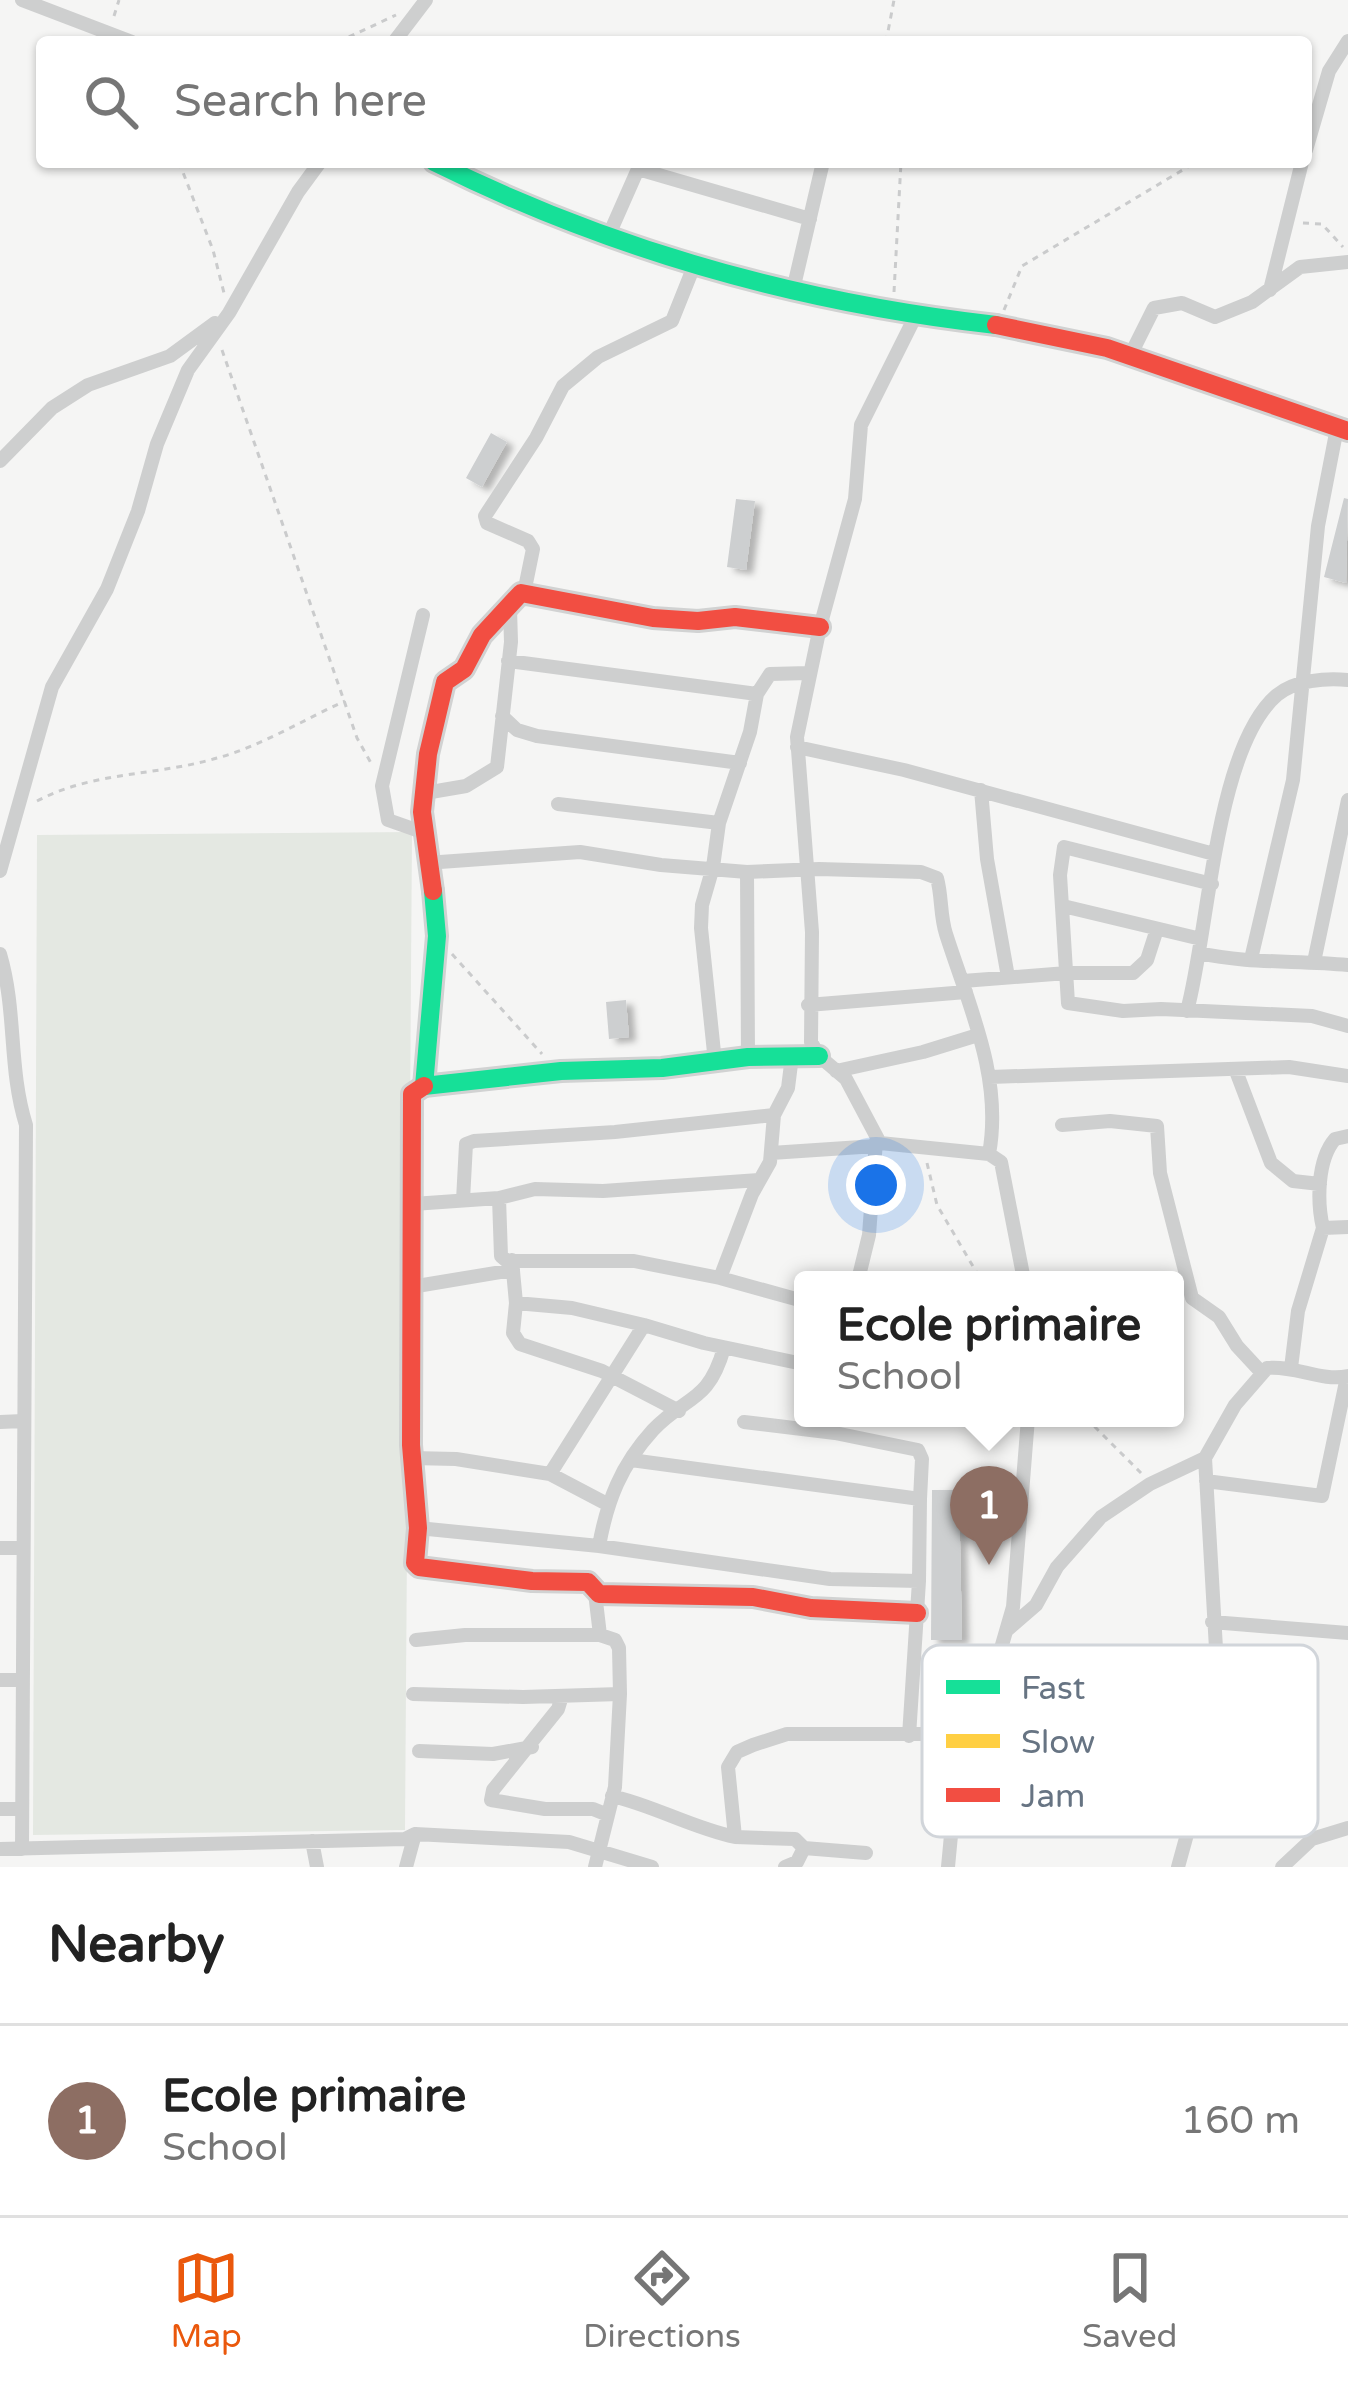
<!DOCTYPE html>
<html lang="en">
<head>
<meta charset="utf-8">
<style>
  :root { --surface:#fff; --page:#f2f2f2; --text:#222; --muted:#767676; --line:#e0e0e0; --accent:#ea580c }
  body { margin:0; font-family:"Varela Round",sans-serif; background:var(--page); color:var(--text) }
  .you { position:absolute; left:876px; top:1185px; width:42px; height:42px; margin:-30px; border:9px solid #fff; border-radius:50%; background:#1a73e8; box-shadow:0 0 0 18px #1a73e833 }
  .badge { display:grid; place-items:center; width:78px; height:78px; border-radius:50%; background:var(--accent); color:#fff; font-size:39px; font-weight:700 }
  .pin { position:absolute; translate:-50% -99px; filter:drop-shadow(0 3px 6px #0008) }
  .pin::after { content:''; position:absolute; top:63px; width:42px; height:36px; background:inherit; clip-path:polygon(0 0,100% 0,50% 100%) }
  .popup { position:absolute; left:794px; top:1271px; width:390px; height:156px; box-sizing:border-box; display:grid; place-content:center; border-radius:12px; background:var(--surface); filter:drop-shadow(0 3px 9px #0005); font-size:39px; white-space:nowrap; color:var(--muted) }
  .popup b { font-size:45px; color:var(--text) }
  .popup::after { content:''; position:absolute; left:50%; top:100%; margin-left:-24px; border:24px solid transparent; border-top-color:var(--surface) }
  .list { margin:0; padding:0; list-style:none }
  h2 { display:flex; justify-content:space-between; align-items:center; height:156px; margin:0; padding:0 48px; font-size:51px }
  h2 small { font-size:39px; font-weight:400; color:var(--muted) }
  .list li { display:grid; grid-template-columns:78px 1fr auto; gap:36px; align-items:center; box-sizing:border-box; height:192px; padding:0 48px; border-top:3px solid var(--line) }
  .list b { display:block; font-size:45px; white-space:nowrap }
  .list p { margin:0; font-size:39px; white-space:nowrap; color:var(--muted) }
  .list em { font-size:39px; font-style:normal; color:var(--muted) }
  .icon { flex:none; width:66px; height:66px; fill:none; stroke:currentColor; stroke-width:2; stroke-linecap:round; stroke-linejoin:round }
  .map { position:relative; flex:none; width:1348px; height:1867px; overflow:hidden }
  .search { position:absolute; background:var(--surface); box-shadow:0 3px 9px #0004; left:36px; right:36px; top:36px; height:132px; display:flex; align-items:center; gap:30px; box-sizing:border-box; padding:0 42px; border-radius:12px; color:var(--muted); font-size:45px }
  .sheet { height:348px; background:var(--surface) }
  nav { display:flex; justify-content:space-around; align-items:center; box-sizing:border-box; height:168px; border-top:3px solid var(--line); background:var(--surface); font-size:33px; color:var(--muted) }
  nav a { display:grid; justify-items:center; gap:6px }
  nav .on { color:var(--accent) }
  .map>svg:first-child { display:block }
  .green { fill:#e4e8e2 }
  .building { fill:#cdcfd0; filter:url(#shadow) }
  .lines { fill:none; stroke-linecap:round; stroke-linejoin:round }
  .fast-casing { stroke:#d1d2d2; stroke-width:24 }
  .jam-casing { stroke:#d1d2d2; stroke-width:24 }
  .path { stroke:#cacbcc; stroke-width:3; stroke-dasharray:6 6; stroke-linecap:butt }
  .street { stroke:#cecfcf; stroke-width:14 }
  .fast { stroke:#16e098; stroke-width:18 }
  .jam { stroke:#f24e42; stroke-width:18 }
  .key { fill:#fff; stroke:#d1d5da; stroke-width:3 }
  .key-label { font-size:33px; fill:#677483 }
</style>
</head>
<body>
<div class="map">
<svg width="1348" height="1867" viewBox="0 0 1348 1867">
  <defs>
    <filter id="shadow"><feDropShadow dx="7" dy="4.5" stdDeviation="3" flood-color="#0004"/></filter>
  </defs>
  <rect width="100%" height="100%" fill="#f5f5f4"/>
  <path class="green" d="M412,832L405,1830L33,1835L37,835Z"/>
  <path class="building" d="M491,433L507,442L482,487L466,478Z
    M1344,498L1348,499L1346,583L1324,577Z
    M736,499L755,501L746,570L727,567Z
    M626,1000L629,1037L609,1039L606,1002Z
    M932,1490H959L962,1640H931Z
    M991,1724L1008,1728L1001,1758L982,1754Z"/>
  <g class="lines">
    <defs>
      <path id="fast" d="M434,162C611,250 800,303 996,325
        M433,891L437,936L424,1086L561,1071L662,1068L748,1057L819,1056"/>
      <path id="jam" d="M996,325L1107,348L1348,431
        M433,891L422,812L428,754L445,682L464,669L482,635L521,593L653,618L698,621L735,617L820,627
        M424,1086L412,1094L411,1445L418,1528L415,1563L419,1567L532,1581L588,1582L599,1594L753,1597L811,1608L917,1613"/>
    </defs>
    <use href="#fast" class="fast-casing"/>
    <use href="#jam" class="jam-casing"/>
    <path class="path" d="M114,16L119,0
      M338,42L396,15
      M886,42L894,0
      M179,162L213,250L224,293
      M1303,223L1322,224L1343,247
      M894,292L901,162
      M1004,310L1022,266L1196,162
      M222,350L357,738L371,763
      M37,801C94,771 157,776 217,758C259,747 305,719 345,701
      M452,954L542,1054
      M927,1163L937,1205L981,1280
      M1086,1418L1141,1473"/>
    <path class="street" d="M22,0L132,42
      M394,42L426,0
      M1306,150L1329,71L1348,41
      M608,237L638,169L810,219
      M793,290L823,162
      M1270,290L1302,162
      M916,315L861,425L855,499L820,627L797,737L812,932L811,1042L819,1056L846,1079L880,1143L989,1154L1001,1162L1024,1280
      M1130,356L1154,308L1182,303L1215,317L1252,302L1300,267L1348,262
      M0,461L52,408L88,385L170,356L215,323
      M524,593L533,549L528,541L487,523L485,516L536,438L563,386L598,357L672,321L694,266
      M508,661L757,694
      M502,716L517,730L537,736L740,763
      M797,747L904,770L1214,854
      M981,790L987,859L1008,977
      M425,793L466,786L497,767L511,642L510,609
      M558,804L719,823
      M422,832L388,820L382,786L423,615
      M426,863L580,852L661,865L747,872L748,1057
      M0,871L52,687L107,589L138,511L157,444L188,370L229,313L298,192L320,162
      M747,872L819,869L921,872L937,878C942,896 940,916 946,934C969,1006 1003,1078 989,1154
      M1212,884L1064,847L1060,875L1068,1003L1123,1011L1161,1009L1312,1016L1348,1026
      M1063,906L1201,939
      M1199,953C1247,964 1298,960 1348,965
      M0,954C17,1012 8,1067 26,1125L22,1849
      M1251,959L1293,780L1318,526L1337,428
      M1314,962L1348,800
      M963,981L1067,973H1133L1147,960L1157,929
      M808,1005L966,992
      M1187,1011C1209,931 1215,748 1277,695C1295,680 1326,678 1348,680
      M715,1062L701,928L702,905L713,867L719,823L750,732L757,694L770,674L809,673
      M836,1071L923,1052L978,1035
      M1236,1071L1271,1163L1293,1181L1320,1184
      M990,1077L1289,1067L1348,1076
      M1062,1125L1110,1121L1157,1126L1160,1173L1192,1298L1219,1317L1237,1346L1262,1373
      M771,1153L876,1146
      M499,1198L535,1189L603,1191L759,1180
      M463,1200L466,1144L474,1141L615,1132L774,1115
      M413,1204L499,1198L501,1256L507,1261H634L720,1278L752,1194L770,1162L774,1115L788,1088L792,1056
      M1323,1228C1317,1202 1317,1160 1335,1139L1348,1136
      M512,1260L516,1303L513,1333L520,1344L602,1371L679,1411
      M720,1278L803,1301
      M858,1280L869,1235L876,1141
      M411,1287L513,1270
      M516,1303L572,1308L644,1325
      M1291,1368L1298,1311L1323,1228L1348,1227
      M0,1422L23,1421
      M744,1422L835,1433L918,1450L922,1459L920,1499
      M412,1458L456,1459L550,1474L607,1504
      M631,1460L920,1499L919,1581
      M550,1474L644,1325L704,1343L803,1364
      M1206,1481L1322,1496L1347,1377
      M418,1528L599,1546L830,1579L919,1581L909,1736
      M599,1546C607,1501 621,1465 653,1430C686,1395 708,1404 724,1348
      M0,1548H22
      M1212,1622L1348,1633
      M1006,1631L1036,1605L1057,1567L1101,1517L1150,1484L1205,1458L1235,1405L1267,1368C1295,1365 1321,1382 1348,1376
      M416,1640L465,1635H600
      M0,1680H22
      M413,1694L523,1697L620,1694
      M562,1696L558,1709L493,1790L491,1800L545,1809H593L608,1815
      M419,1751L493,1754L532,1747
      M612,1796C655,1806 692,1828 735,1837L728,1767L737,1752L753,1745L787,1734H977
      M0,1809H22
      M735,1837L795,1839L804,1848L866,1853
      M312,1841L317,1867
      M0,1849L405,1839L415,1834L569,1842L652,1867
      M406,1867L415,1834
      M595,1867L615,1787L620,1694L619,1648L615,1640L600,1635L595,1593
      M785,1867L797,1862L804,1848
      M948,1867L953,1814L1013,1607L1028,1418
      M1178,1867L1205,1769L1218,1683L1205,1458
      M1282,1867L1312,1839L1348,1828"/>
    <use href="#fast" class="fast"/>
    <use href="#jam" class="jam"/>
  </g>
  <rect x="922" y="1645" width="396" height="192" rx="18" class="key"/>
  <rect x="946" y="1680" width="54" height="14" fill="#16e098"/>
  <rect x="946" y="1734" width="54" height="14" fill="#ffcf43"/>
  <rect x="946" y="1788" width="54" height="14" fill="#f24e42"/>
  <g class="key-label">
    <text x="1021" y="1699">Fast</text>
    <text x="1021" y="1753">Slow</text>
    <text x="1021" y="1807">Jam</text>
  </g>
</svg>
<div class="you"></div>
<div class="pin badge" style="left:989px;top:1565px;background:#8d6e63">1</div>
<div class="popup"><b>Ecole primaire</b>School</div>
<div class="search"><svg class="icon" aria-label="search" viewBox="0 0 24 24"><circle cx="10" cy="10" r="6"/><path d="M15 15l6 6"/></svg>Search here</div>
</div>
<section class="sheet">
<h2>Nearby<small></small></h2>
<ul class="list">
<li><span class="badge" style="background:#8d6e63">1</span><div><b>Ecole primaire</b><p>School</p></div><em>160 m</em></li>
</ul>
</section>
<nav>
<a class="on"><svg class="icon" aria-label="map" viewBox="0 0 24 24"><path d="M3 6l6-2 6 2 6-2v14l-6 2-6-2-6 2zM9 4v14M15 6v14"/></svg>Map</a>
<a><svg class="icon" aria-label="directions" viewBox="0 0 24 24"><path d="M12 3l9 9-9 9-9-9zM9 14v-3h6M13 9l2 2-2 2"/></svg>Directions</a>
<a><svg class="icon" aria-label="saved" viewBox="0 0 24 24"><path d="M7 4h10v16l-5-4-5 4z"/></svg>Saved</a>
</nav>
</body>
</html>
